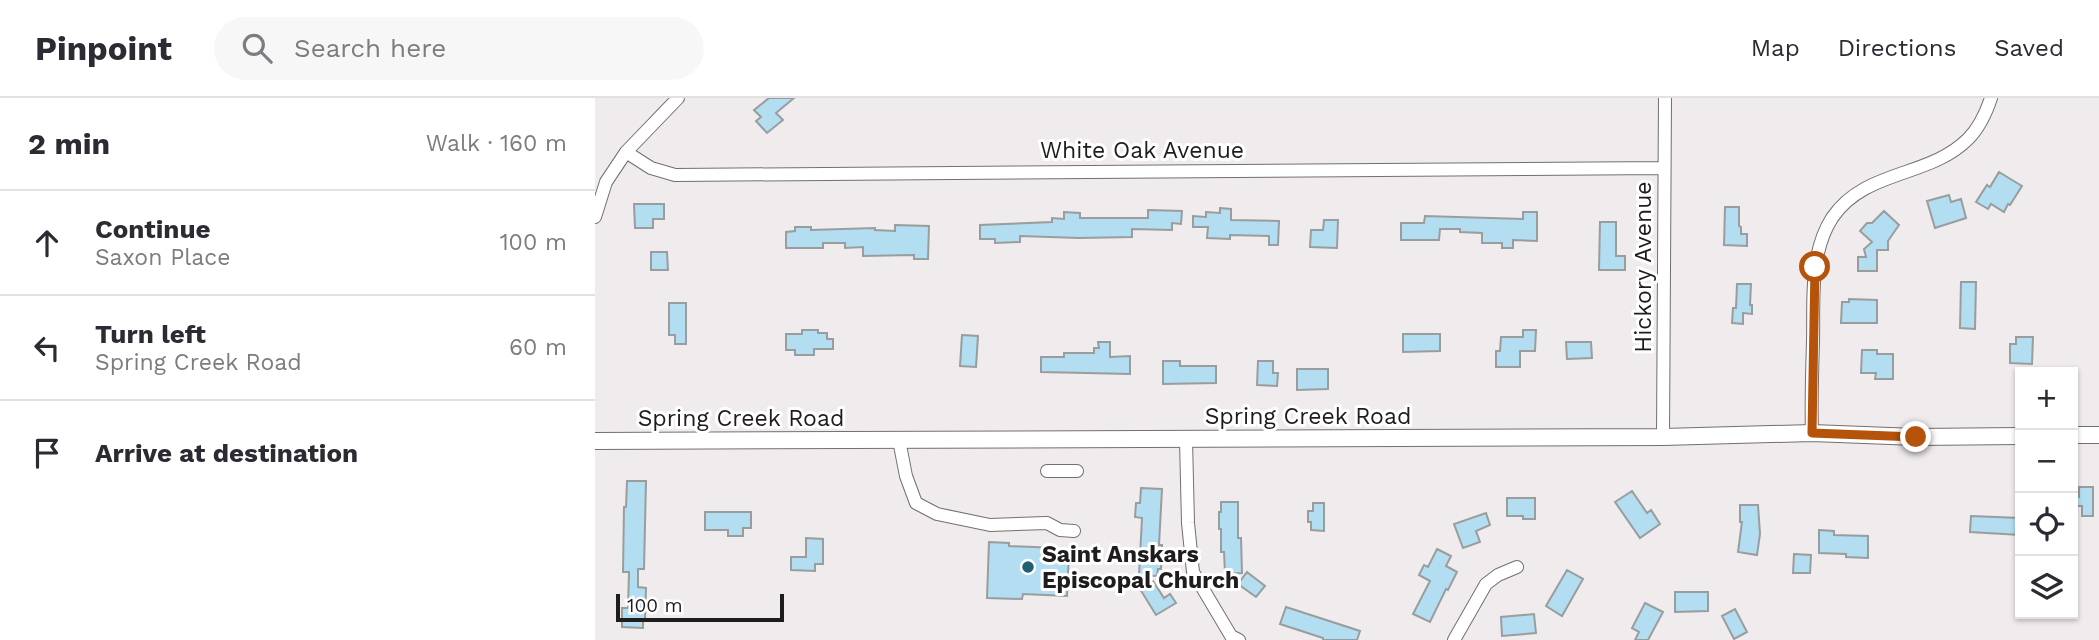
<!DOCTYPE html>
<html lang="en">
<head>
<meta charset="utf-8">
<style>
  :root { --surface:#fff; --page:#f7f7f7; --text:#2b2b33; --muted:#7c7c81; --line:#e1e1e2 }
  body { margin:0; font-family:"Work Sans",sans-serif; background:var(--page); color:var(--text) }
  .controls { position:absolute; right:21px; bottom:21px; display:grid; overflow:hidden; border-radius:0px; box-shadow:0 2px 5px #0004 }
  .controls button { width:63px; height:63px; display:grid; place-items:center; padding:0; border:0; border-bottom:2px solid var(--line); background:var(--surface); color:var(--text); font:35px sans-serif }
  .scale { position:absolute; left:21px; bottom:18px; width:168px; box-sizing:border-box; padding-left:7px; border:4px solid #1e1c1d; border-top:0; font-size:19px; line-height:24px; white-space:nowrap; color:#1e1c1d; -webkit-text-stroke:5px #fff; paint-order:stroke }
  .stop { position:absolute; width:21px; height:21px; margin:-16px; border:5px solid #b45309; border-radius:50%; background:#fff }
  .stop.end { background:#b45309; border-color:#fff; box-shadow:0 2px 7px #0008 }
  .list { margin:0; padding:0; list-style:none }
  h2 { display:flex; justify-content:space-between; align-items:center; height:91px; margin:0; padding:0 28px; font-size:30px }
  h2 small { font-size:23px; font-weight:400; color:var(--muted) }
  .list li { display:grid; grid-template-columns:46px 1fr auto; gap:21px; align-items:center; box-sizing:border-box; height:105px; padding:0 28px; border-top:2px solid var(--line) }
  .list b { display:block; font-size:26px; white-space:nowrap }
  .list p { margin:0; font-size:23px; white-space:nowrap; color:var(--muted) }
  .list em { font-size:23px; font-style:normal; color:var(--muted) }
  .icon { flex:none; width:38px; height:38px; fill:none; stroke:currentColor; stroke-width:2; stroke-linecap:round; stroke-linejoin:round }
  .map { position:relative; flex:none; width:1504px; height:542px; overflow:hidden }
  header { display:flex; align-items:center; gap:42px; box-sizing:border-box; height:98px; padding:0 35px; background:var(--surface); border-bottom:2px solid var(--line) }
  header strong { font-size:33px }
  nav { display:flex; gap:38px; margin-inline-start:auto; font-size:24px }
  .search { width:490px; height:63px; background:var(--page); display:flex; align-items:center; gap:18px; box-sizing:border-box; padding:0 24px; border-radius:38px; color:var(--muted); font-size:26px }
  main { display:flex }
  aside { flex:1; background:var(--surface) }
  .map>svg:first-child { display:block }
  .building { fill:#b3ddf0; stroke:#999d9e; stroke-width:2 }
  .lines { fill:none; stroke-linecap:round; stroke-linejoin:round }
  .minor-casing { stroke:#736f71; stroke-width:14 }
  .major-casing { stroke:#736f71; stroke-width:18 }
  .minor { stroke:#fff; stroke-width:12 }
  .major { stroke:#fff; stroke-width:16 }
  .route { stroke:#b45309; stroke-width:9 }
  .poi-dot { fill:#215f75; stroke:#fff; stroke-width:2.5 }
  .labels { text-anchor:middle; stroke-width:6; stroke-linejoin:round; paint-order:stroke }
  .street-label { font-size:23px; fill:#1e1c1d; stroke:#fff }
  .poi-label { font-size:23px; font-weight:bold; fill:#1e1c1d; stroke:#fff; text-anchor:start }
</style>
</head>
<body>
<header>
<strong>Pinpoint</strong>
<div class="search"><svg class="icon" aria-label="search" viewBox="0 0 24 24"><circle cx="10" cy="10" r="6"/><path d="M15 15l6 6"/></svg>Search here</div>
<nav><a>Map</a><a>Directions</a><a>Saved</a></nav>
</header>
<main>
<aside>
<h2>2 min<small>Walk · 160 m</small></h2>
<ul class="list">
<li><svg class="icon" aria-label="ahead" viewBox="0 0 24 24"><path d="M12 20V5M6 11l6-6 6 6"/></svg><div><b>Continue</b><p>Saxon Place</p></div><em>100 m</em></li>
<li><svg class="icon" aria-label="left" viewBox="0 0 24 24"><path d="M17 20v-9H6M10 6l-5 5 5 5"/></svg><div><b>Turn left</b><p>Spring Creek Road</p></div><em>60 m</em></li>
<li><svg class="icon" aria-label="arrive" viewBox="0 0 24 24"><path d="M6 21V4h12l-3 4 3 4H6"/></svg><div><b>Arrive at destination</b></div></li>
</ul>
</aside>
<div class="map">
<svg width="1504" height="542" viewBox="0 0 1504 542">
  <rect width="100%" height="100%" fill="#f0ebed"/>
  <path class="building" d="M174,0H199L181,15L188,22L172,35L161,23L166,19L159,12Z
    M1404,74L1427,88L1415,107L1413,106L1409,114L1396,106L1393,111L1381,104L1392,87L1395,89Z
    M1354,97L1356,104L1366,101L1371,120L1340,130L1332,103Z
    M39,106H69V121H58V130H40Z
    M1130,109H1144V128L1146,129V136H1152V148L1129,147Z
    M625,110L636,111V122L684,123L683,147H674V138L635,137V141L612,140L613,129H598V118L611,119V114L625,115Z
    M553,112L587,113L586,126L577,125V132L537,131V139L484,140L425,138V144L400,145V141H385V127L457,124V120L469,121V114L485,115V120H553Z
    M1289,113L1304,127L1293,143V152H1282V173H1263V159H1271L1269,151L1277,144L1265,133L1272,125H1277Z
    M928,114H942V143L918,142V150H907V145H887V135L865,134V131H845L844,142H806V125H829L830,118L928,121Z
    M729,122H743L742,150L715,149L716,132H728Z
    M1005,124H1021V158H1030V172H1004Z
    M300,127L334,128L333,161H319V157L268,158V149L250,150V145H228V150H191V134L200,133V129H216V132L280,130V132L300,133Z
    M56,154H72L73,172H56Z
    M1366,184H1381L1380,231L1365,230Z
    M1142,186H1156L1155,207H1157V216L1148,215V226L1137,225L1138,210H1141Z
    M1254,201L1282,202V225H1246L1247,204H1254Z
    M74,205H91V246H80V237H74Z
    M207,232H223V235H232V241H238V251H219V257H200V252H191V236H207Z
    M928,232H941L940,253H925V269H901V253H905L906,239H928Z
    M808,236H845V253L808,254Z
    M367,237L383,238L381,269L365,268Z
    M1421,239H1438L1437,266L1415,265V246H1421Z
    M503,244H515V259L535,258V276L446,274V259H469V255H499V250H504Z
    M971,244H996L997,260L972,261Z
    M1267,252H1282V256H1298V281H1280L1281,275H1266Z
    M568,263H585V268H621V285L568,286Z
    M663,263H678V275H683L682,288L662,287Z
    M702,271H733V291L702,292Z
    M32,383H51L49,471H43V489L51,490L50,523H48V530L27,529V510H33L34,474H28L29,409H31Z
    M1484,389H1498V418H1487V408H1478V399H1484Z
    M546,390L567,391L564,447H567L566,471H563L562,478L544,477L547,420L540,419L541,405H545Z
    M1037,393L1052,415L1056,412L1065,426L1045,440L1020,404Z
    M912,400H940V421H928V418H912Z
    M626,404H643V440H646L647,475L630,476L629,454H626V431H624V414H626Z
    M718,405H729V433L716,432V424H713V413H718Z
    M1145,407H1163L1165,436L1162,457L1143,454L1147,424H1145Z
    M110,414H156V430H148V438H133V432H110Z
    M891,415L895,427L881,433L885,444L868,450L859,426Z
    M1376,418L1425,420V437L1375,434Z
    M1224,432L1239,433V437L1273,438V460L1251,459V456L1224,455Z
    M211,440L228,441V466H220V473L196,472V459H211Z
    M394,444L414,445V448L461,450V454L474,455L472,498L428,496L427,501L392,500Z
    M842,451L856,458L851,468L862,474L853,492L851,491L835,524L818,516L835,483L824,477L829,467L833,469Z
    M1199,456L1216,457L1215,475H1198Z
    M972,472L988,481L967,518L951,508Z
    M652,474L670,488L661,499L643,486Z
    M558,483L569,500L575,496L581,505L561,517L545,491Z
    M1080,494H1113V513L1080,514Z
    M1050,505L1068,514L1053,542H1040L1044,534L1037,530Z
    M691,509L765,533L762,542H728V540L685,526Z
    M1140,511L1152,534L1139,541L1127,518Z
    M939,516L941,535L907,538L906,519Z"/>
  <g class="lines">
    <defs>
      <path id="minor" d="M31,54L56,70L80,77L1069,70
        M0,119L11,84L31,54L83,0
        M1217,335C1216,304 1217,274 1218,244C1219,203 1214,156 1237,120C1270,71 1334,80 1373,41C1384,30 1391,15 1396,0
        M1068,339L1070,0
        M304,342L311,378L321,405L342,416L395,427L452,425L465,432L479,433
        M591,342L593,425L598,474L636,538L644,542
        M452,373H482
        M859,542L891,486L903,477L922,469"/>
      <path id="major" d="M1478,337H1504
        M0,343L1068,339L1217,335L1321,339L1425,338"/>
    </defs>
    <use href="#minor" class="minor-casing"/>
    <use href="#major" class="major-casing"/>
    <use href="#minor" class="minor"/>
    <use href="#major" class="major"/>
  </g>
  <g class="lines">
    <path class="route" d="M1220,169L1217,335L1321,339"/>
  </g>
  <circle class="poi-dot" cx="433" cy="469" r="7"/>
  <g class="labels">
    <g class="street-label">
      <text x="547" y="60">White Oak Avenue</text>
      <text transform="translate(1048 169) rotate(-90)" y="8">Hickory Avenue</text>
      <text x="713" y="326">Spring Creek Road</text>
      <text x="146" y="328">Spring Creek Road</text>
    </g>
    <g class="poi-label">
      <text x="447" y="464">Saint Anskars<tspan x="447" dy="26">Episcopal Church</tspan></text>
    </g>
  </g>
</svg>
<div class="controls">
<button>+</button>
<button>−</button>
<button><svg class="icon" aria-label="locate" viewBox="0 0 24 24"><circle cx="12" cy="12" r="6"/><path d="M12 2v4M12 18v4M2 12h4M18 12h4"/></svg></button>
<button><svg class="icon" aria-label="layers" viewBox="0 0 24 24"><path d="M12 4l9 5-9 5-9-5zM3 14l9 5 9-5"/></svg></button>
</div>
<div class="scale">100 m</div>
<div class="stop" style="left:1220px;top:169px"></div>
<div class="stop end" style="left:1321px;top:339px"></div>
</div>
</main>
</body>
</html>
